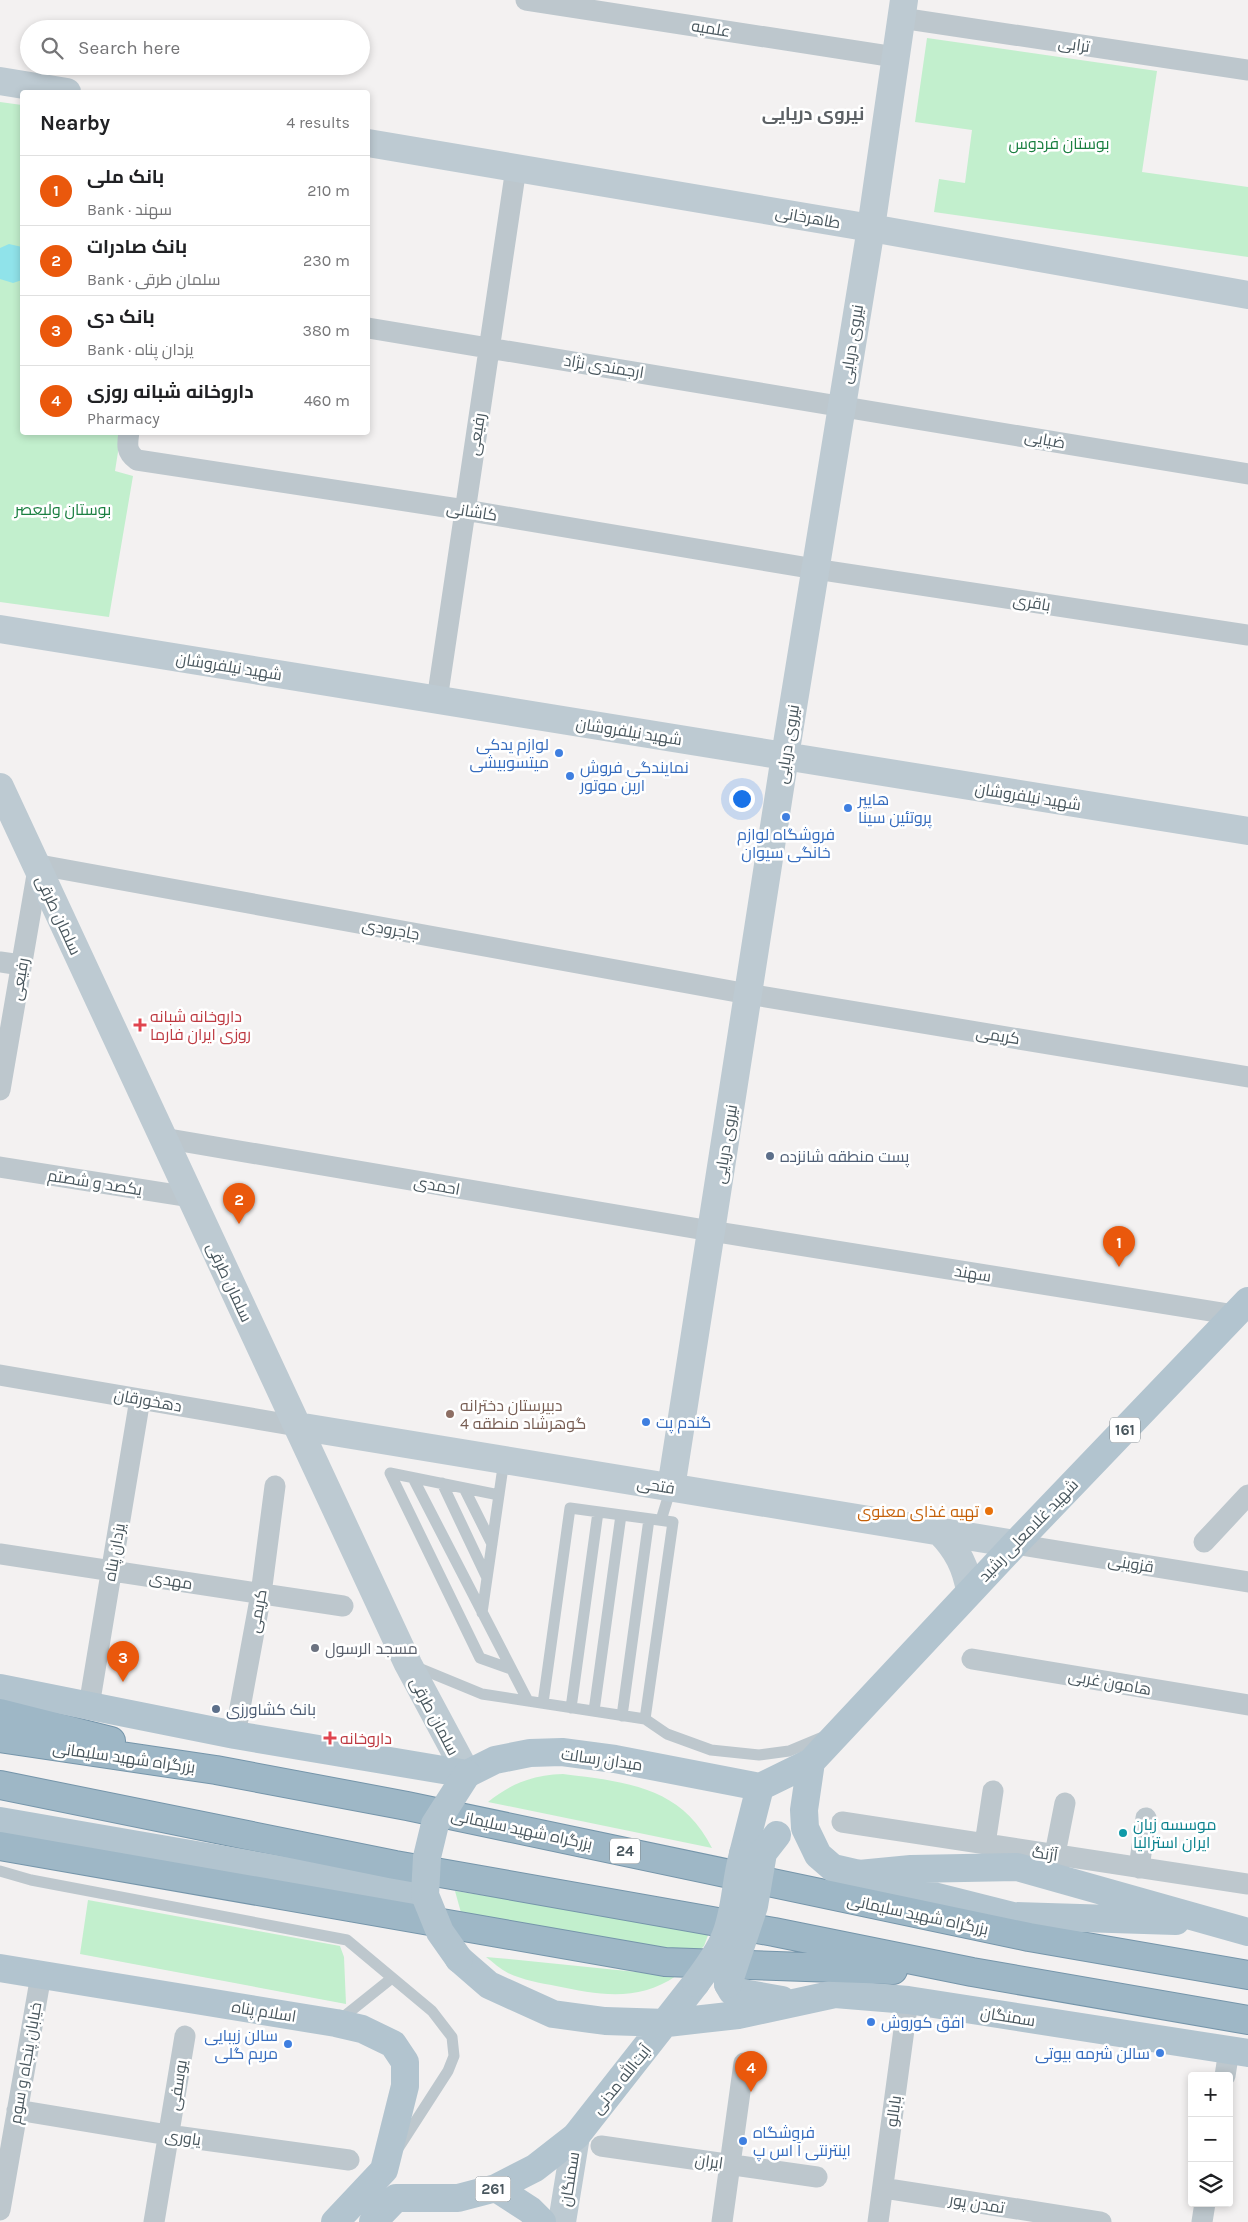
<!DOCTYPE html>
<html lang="en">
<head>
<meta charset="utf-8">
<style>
  :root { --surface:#fff; --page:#f6f6f6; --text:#202124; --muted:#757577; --line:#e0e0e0; --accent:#ea580c }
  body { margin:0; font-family:Karla,Cairo,sans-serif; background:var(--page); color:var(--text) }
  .controls { position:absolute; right:15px; bottom:15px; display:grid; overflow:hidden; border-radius:5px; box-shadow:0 2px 8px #0003 }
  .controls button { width:45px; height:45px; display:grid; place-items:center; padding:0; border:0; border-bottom:1px solid var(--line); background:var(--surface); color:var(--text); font:25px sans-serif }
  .you { position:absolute; left:741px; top:798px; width:18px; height:18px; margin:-12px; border:4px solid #fff; border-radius:50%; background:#1a73e8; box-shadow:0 0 0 8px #1a73e833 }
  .badge { display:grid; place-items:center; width:32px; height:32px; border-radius:50%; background:var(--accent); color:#fff; font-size:16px; font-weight:700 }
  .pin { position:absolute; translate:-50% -41px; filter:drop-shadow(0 1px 2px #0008) }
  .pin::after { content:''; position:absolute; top:26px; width:18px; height:15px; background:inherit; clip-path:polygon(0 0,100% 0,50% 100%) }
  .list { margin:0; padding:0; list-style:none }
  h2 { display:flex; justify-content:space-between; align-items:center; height:65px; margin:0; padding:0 20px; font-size:21px }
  h2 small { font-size:16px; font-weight:400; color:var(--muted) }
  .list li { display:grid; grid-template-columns:32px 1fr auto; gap:15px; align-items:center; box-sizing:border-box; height:70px; padding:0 20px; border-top:1px solid var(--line) }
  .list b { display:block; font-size:19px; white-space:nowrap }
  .list p { margin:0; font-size:16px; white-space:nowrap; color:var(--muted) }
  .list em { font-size:16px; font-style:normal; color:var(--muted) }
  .icon { flex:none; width:28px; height:28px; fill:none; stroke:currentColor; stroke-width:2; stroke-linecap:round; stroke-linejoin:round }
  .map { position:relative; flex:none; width:1248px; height:2222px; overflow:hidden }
  .search { position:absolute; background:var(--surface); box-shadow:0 2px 8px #0003; left:20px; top:20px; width:350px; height:55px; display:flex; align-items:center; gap:12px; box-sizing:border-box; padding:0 18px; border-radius:28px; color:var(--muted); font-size:19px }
  .panel { position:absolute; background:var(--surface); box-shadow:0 2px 8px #0003; left:20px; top:90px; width:350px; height:345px; border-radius:5px }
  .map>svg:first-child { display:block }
  .green { fill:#c2efcd }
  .water { fill:#90e3ea }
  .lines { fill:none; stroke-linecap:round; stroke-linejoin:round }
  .trunk-casing { stroke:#7595aa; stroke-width:30 }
  .service { stroke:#bdc7cd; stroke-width:11 }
  .minor { stroke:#bdc7cd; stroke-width:21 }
  .secondary { stroke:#bdcad2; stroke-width:28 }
  .primary { stroke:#b2c4cf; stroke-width:28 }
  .trunk { stroke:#9eb7c6; stroke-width:28 }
  .primary-bridge { stroke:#b2c4cf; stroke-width:28 }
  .shop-dot { fill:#3f7fe0; stroke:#fff; stroke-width:2 }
  .health-dot { fill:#e0444e; stroke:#fff; stroke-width:2 }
  .service-dot { fill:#5c6f8a; stroke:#fff; stroke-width:2 }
  .education-dot { fill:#8d6e63; stroke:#fff; stroke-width:2 }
  .food-dot { fill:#e8710a; stroke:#fff; stroke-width:2 }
  .worship-dot { fill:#6b7280; stroke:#fff; stroke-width:2 }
  .culture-dot { fill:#0f9aa8; stroke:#fff; stroke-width:2 }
  .labels { text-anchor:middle; stroke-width:5; stroke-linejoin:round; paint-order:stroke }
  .shield { fill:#fff; stroke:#80898e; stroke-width:1 }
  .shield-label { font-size:15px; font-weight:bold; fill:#49575e }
  .street-label { font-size:16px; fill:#49575e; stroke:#fff }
  .park-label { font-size:16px; fill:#1a7f40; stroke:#fff }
  .shop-label { font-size:16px; fill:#366cbe; stroke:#fff; text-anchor:start }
  .health-label { font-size:16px; fill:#be3a42; stroke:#fff; text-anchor:start }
  .service-label { font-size:16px; fill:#4e5e75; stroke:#fff; text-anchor:start }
  .education-label { font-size:16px; fill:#785e54; stroke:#fff; text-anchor:start }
  .food-label { font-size:16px; fill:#c56008; stroke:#fff; text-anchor:end }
  .worship-label { font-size:16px; fill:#5b616d; stroke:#fff; text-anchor:start }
  .culture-label { font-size:16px; fill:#0d838f; stroke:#fff; text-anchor:start }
  .neighbourhood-label { font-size:18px; font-weight:bold; fill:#5d6266; stroke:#fff }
</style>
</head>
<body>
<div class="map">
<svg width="1248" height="2222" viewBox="0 0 1248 2222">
  <rect width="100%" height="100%" fill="#f3f1f1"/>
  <path class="green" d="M927,38L1157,71L1142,172L1248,187V257L934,212L939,179L965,183L972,130L915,122Z
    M0,102L22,105V432L121,433L115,471L133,476L109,617L0,602Z
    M563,1774C626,1782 681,1786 712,1848L488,1802C511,1783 534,1775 563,1774Z
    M455,1891L710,1930L704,1946L698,1952L465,1927Z
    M88,1900L340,1946L344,1957L346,2004L80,1954Z
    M486,1957L509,1959L676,1976C638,2002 599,1995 556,1986C540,1983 523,1980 508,1973C500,1969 493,1962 486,1957Z"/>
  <path class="water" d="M9,244L22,247V280L13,283L0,279V248Z"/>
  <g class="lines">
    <defs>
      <path id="trunk" d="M0,1713L111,1741
        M0,1738L216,1770L407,1806L1029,1937L1248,1975
        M0,1785L395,1865L774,1932L972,1972L1248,2020
        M0,1846L665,1962L893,1970"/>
    </defs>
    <use href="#trunk" class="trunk-casing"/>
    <path class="service" d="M413,1478L528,1701
      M442,1483L487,1578
      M464,1488L492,1544
      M499,1495L390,1473L480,1658L511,1669
      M661,1520L671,1488
      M482,1613L504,1460
      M414,1666L482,1694L645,1719L667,1734L711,1750L759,1755L789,1751L825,1736
      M543,1703L570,1508L673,1522L645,1719
      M571,1708L598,1512
      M594,1711L621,1515
      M622,1716L649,1519
      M0,1871L31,1880L347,1940L432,2011L452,2037L454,2056L448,2071L399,2147
      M337,2022L392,1978"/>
    <path class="minor" d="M526,0L895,57
      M901,18L1248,70
      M368,328L1248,474
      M129,432C127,445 126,452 137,460L465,510L815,569L1248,635
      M437,700L516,168
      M34,864L748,994L1248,1077
      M0,962L21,965
      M0,1090L38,869
      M163,1138L711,1231L1235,1315
      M0,1167L190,1197
      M0,1375L297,1426
      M1204,1542L1248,1495
      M1015,1544L1248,1582
      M0,1554L343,1606
      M972,1659L1248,1705
      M89,1706L140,1399
      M235,1735L261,1594L275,1486
      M842,1822L1248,1884
      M985,1844L993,1791
      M1055,1854L1065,1803
      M1139,1868L1146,1818
      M1225,2076L1229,2050
      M17,2110L168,2135L349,2160
      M601,2146L817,2177
      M883,2188L1101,2222
      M0,2210L41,1975
      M154,2222L185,2036
      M722,2222L744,2063
      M878,2222L908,2000
      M1202,2222L1205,2203"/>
    <path class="secondary" d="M0,81L67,92
      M368,143L871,228L1248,295
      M0,629L1248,831
      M0,787L408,1664L467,1774
      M297,1426L1015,1544
      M671,1488L785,756L871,228L904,0
      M940,1532C957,1549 966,1567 970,1591
      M562,2222L576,2136"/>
    <path class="primary" d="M0,1688L235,1735L467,1774L495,1760L530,1753L562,1752L615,1759L760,1787
      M811,1762L804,1810L805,1828L818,1855L833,1868L859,1874L911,1869L1017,1867L1248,1932
      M760,1787L811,1762L1015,1544L1248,1301
      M0,1821L425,1895
      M743,1854L760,1787
      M869,1878L882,1883L1013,1916L1176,1921
      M459,1959L489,1985L553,2014L605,2021L667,2023L738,2015L835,1994L908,2000L1248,2053
      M0,1968L336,2023L362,2029L393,2044L405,2062V2086L384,2170L335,2222
      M728,1984L732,1991L782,2000
      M496,2188L530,2210L542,2222
      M373,2222L396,2198H458L496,2188L535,2168L576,2136L696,1983"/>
    <use href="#trunk" class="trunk"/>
    <path class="primary-bridge" d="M459,1959L440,1932L425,1895L427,1857L435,1824L467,1774
      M696,1983C707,1968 718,1954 725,1937C736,1911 735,1882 743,1854
      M728,1984L754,1906L763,1853L777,1835"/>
  </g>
  <g class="shop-dot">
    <circle cx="559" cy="753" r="5"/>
    <circle cx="570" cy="776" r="5"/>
    <circle cx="848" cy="808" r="5"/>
    <circle cx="786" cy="817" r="5"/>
    <circle cx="646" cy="1422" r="5"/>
    <circle cx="871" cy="2022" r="5"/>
    <circle cx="288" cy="2044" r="5"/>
    <circle cx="1160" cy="2053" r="5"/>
    <circle cx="743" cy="2141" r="5"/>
  </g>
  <g class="health-dot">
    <path d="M137.5 1017.5h5v5h5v5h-5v5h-5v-5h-5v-5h5z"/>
    <path d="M327.5 1730.5h5v5h5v5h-5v5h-5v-5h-5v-5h5z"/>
  </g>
  <g class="service-dot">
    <circle cx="770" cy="1156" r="5"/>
    <circle cx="216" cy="1709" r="5"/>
  </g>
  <circle class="education-dot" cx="450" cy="1414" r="5"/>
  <circle class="food-dot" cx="989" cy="1511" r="5"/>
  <circle class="worship-dot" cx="315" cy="1648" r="5"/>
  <circle class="culture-dot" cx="1123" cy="1833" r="5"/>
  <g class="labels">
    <g class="shield">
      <rect x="1110" y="1417.5" width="30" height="25" rx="4"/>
      <rect x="610" y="1838.5" width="30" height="25" rx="4"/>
      <rect x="475.5" y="2176.5" width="35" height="25" rx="4"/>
    </g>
    <g class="shield-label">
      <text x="1125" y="1435">161</text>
      <text x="625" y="1856">24</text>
      <text x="493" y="2194">261</text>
    </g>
    <g class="street-label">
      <text transform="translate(711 28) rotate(9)" y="6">علمیه</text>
      <text transform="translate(1074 44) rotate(8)" y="6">ترابی</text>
      <text transform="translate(808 217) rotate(10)" y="6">طاهرخانی</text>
      <text transform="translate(851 344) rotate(-81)" y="6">نیروی دریایی</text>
      <text transform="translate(604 366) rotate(9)" y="6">ارجمندی نژاد</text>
      <text transform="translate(476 434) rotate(-81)" y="6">رفیعی</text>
      <text transform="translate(1045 439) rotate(10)" y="6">ضیایی</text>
      <text transform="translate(472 511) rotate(9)" y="6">کاشانی</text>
      <text transform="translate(1032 602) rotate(9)" y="6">باقری</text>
      <text transform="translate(229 666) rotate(9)" y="6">شهید نیلفروشان</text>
      <text transform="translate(629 731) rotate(9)" y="6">شهید نیلفروشان</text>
      <text transform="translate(787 744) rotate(-81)" y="6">نیروی دریایی</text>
      <text transform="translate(1028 796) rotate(9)" y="6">شهید نیلفروشان</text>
      <text transform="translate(59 915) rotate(65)" y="6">سلمان طرقی</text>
      <text transform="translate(391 929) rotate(10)" y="6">جاجرودی</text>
      <text transform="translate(19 979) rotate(-80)" y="6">رفیعی</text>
      <text transform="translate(998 1035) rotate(9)" y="6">کریمی</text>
      <text transform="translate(725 1144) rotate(-81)" y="6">نیروی دریایی</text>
      <text transform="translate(95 1182) rotate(9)" y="6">یکصد و شصتم</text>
      <text transform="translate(437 1185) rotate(10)" y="6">احمدی</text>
      <text transform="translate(973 1273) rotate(9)" y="6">سهند</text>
      <text transform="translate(230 1282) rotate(65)" y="6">سلمان طرقی</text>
      <text transform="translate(148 1400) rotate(10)" y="6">دهخورقان</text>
      <text transform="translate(656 1485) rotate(9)" y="6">فتحی</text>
      <text transform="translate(1028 1530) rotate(-46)" y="6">شهید غلامعلی رشید</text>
      <text transform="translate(114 1552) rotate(-80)" y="6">یزدان پناه</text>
      <text transform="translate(1131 1563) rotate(9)" y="6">قزوینی</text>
      <text transform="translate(171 1580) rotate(9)" y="6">مهدی</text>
      <text transform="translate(257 1611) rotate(-80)" y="6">کریمی</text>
      <text transform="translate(1110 1682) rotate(10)" y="6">هامون غربی</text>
      <text transform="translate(435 1716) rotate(62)" y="6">سلمان طرقی</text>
      <text transform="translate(124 1757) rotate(8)" y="6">بزرگراه شهید سلیمانی</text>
      <text transform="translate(602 1759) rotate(8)" y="6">میدان رسالت</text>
      <text transform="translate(522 1829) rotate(12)" y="6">بزرگراه شهید سلیمانی</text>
      <text transform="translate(1045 1853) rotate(8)" y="6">آژنگ</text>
      <text transform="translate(918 1914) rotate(12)" y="6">بزرگراه شهید سلیمانی</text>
      <text transform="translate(264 2011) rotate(9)" y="6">اسلام پناه</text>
      <text transform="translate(1008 2016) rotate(9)" y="6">سمنگان</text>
      <text transform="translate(25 2063) rotate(-80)" y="6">خیابان پنجاه و سوم</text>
      <text transform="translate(621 2079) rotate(-51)" y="6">آیت‌الله مدنی</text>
      <text transform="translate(177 2085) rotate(-81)" y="6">یوسفی</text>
      <text transform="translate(893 2111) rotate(-82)" y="6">بابالو</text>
      <text transform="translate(183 2137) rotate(8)" y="6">یاوری</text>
      <text transform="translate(709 2161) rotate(8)" y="6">ایران</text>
      <text transform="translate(569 2179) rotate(-81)" y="6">سمنگان</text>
      <text transform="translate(977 2203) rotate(9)" y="6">تمدن پور</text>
    </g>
    <g class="park-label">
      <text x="1059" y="149">بوستان فردوس</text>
      <text x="63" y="515">بوستان ولیعصر</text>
    </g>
    <g class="shop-label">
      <text x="549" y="750" text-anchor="end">لوازم یدکی<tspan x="549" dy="18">میتسوبیشی</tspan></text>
      <text x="580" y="773">نمایندگی فروش<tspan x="580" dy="18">ارین موتور</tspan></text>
      <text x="858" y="805">هایپر<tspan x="858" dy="18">پروتئین سینا</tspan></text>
      <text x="786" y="840" text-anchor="middle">فروشگاه لوازم<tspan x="786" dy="18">خانگی سیوان</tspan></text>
      <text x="656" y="1428">گندم پت</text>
      <text x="881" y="2028">افق کوروش</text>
      <text x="278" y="2041" text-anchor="end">سالن زیبایی<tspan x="278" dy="18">مریم گلی</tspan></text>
      <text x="1150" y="2059" text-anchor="end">سالن شرمه بیوتی</text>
      <text x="753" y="2138">فروشگاه<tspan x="753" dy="18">اینترنتی آ اس پ</tspan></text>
    </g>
    <g class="health-label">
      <text x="150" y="1022">داروخانه شبانه<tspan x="150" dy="18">روزی ایران فارما</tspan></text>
      <text x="340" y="1744">داروخانه</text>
    </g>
    <g class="service-label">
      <text x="780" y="1162">پست منطقه شانزده</text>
      <text x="226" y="1715">بانک کشاورزی</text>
    </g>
    <g class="education-label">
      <text x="460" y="1411">دبیرستان دخترانه<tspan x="460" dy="18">گوهرشاد منطقه 4</tspan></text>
    </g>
    <g class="food-label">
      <text x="979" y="1517">تهیه غذای معنوی</text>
    </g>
    <g class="worship-label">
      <text x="325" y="1654">مسجد الرسول</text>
    </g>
    <g class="culture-label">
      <text x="1133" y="1830">موسسه زبان<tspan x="1133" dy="18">ایران استرالیا</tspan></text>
    </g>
    <g class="neighbourhood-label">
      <text x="813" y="120">نیروی دریایی</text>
    </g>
  </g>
</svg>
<div class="controls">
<button>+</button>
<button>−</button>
<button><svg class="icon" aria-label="layers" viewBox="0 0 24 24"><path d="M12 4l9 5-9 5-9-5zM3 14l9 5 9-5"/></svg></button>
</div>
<div class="you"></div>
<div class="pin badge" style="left:1119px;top:1267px">1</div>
<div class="pin badge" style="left:239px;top:1224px">2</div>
<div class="pin badge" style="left:123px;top:1682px">3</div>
<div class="pin badge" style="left:751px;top:2092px">4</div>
<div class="search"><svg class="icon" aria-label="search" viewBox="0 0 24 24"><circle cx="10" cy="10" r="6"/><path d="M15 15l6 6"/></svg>Search here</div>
<section class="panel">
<h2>Nearby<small>4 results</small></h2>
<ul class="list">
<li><span class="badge">1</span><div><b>بانک ملی</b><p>Bank · سهند</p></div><em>210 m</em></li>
<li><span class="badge">2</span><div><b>بانک صادرات</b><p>Bank · سلمان طرقی</p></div><em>230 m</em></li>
<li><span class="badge">3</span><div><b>بانک دی</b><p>Bank · یزدان پناه</p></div><em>380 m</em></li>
<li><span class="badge">4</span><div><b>داروخانه شبانه روزی</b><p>Pharmacy</p></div><em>460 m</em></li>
</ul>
</section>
</div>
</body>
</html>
